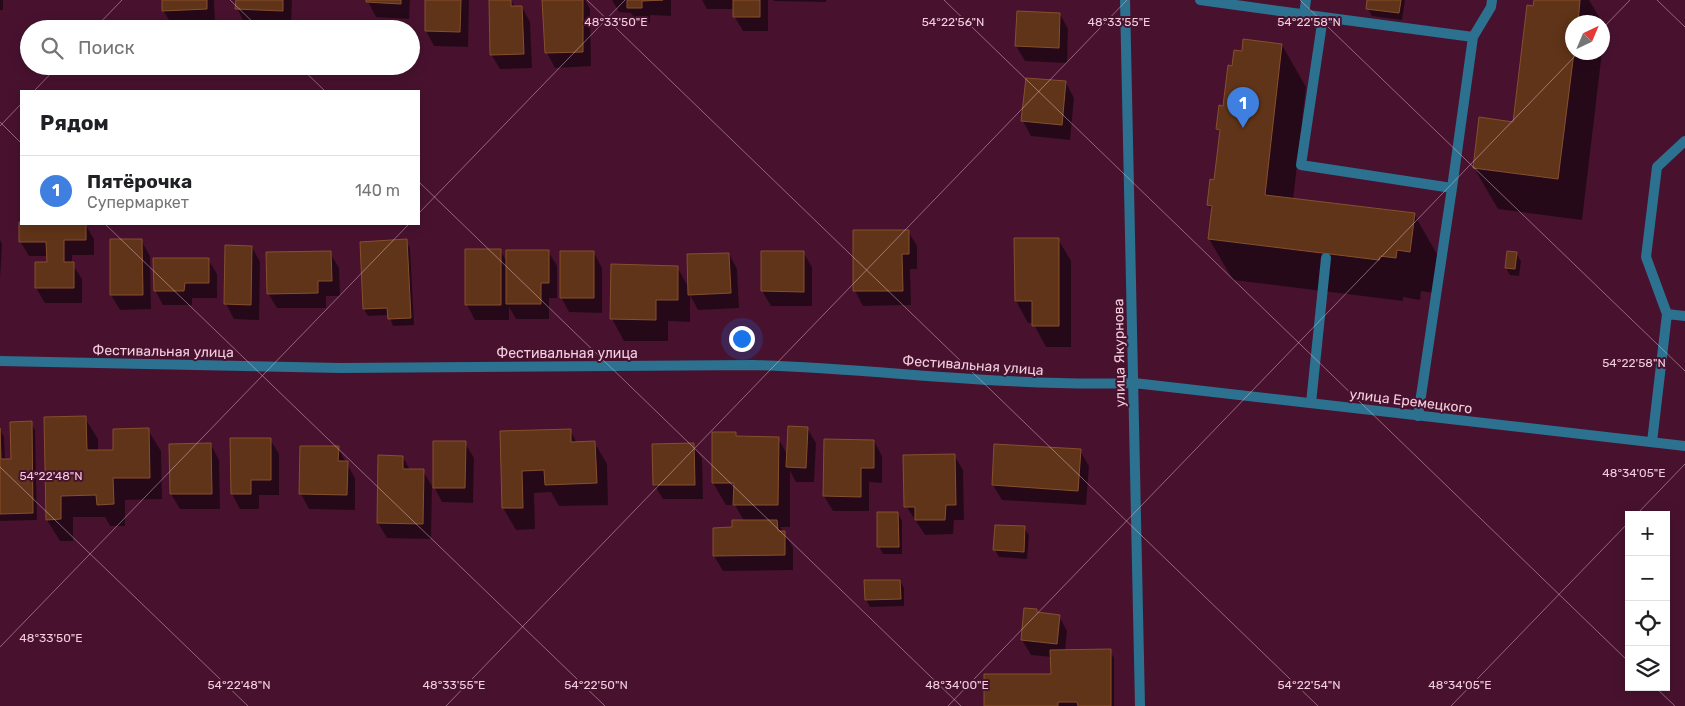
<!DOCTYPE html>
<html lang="ru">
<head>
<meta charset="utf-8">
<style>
  :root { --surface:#fff; --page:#f6f6f6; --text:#202124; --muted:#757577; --line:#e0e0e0; --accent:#2563eb }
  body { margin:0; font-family:Rubik,sans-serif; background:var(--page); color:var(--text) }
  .controls { position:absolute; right:15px; bottom:15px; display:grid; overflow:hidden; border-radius:0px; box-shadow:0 2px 12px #0003 }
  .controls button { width:45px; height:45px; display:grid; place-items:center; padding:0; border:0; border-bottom:1px solid var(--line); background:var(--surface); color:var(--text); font:25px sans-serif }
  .compass { position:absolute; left:1565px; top:15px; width:45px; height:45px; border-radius:50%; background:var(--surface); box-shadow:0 2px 12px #0003; rotate:44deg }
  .you { position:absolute; left:741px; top:338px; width:18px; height:18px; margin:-12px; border:4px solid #fff; border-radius:50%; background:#1a73e8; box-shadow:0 0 0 8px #1a73e833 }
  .badge { display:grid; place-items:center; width:32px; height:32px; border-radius:50%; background:var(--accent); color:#fff; font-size:16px; font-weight:700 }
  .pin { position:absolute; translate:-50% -41px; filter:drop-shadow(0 1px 2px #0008) }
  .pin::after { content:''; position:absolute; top:26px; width:18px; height:15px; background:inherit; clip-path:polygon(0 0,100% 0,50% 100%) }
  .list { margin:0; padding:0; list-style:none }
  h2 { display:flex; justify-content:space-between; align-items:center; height:65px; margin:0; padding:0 20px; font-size:21px }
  h2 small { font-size:16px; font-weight:400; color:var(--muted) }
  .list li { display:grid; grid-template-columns:32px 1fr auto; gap:15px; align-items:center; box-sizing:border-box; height:70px; padding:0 20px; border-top:1px solid var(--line) }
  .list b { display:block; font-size:19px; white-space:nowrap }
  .list p { margin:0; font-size:16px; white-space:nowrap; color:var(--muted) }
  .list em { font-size:16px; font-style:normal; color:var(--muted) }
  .icon { flex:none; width:28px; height:28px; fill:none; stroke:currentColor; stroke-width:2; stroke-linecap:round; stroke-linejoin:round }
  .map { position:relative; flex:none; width:1685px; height:706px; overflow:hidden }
  .search { position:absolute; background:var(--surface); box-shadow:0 2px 12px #0003; left:20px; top:20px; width:400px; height:55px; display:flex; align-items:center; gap:12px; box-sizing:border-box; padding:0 18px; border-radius:28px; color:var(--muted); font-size:19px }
  .panel { position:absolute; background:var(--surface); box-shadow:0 2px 12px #0003; left:20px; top:90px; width:400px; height:135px; border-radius:0px }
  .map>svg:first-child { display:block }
  .shadow { fill:#0007 }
  .building { fill:#603418; stroke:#864f2d }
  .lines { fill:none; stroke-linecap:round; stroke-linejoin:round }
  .lane { stroke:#2c7190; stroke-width:10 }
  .street { stroke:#2c7190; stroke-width:10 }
  .ticks { fill:none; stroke:#f2cedd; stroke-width:1; stroke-opacity:0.45 }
  .labels { text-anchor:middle; stroke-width:4; stroke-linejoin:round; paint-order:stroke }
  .street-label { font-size:14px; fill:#f2cedd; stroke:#48122f }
  .ticks-label { font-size:12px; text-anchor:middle; fill:#f2cedd; stroke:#48122f; stroke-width:4; stroke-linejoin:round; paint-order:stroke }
</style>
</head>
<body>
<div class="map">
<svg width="1685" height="706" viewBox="0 0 1685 706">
  <rect width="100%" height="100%" fill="#48122f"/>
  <path class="shadow" d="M0,0H3V10H0Z
    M163,0H214L215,24L172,25L163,10Z
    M237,0H292L291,25L245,24L237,8Z
    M367,0H410L409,19L376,17Z
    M426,0H469L468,47L434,46L426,31Z
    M490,0H511L515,7H522L530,22L532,68L500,69L491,54Z
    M543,0H585L590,9L591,66L555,68L547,53Z
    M612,0H671V16L650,15V23L637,22L631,13L619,12Z
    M702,0H768V31H743L734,16V9H707Z
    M773,0H826V2L774,1Z
    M1369,0H1405L1402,20L1372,16L1368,9Z
    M1535,0H1589L1602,22H1572V52H1602L1582,220L1498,209L1474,168L1514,123Z
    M1060,14L1068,29L1067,63L1025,61L1016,46Z
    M1602,23L1605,28L1602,52Z
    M1282,45L1306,87L1293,200L1414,214L1438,256L1433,293L1421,291L1420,300L1403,297V301L1233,280L1209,239L1212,211L1208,205L1216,181L1221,135L1218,129L1233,68L1243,53Z
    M1066,83L1074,98L1070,140L1031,136L1023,121Z
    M21,224H85L94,239V255H72V264L82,279V303H45L36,288L48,263V256H29L20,241Z
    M908,231L917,246V269H910L911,305L863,306L855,291Z
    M1058,239L1071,261V347H1046L1033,323H1028L1016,301Z
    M0,240L2,244L0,280Z
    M141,240L150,256L151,309L120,310L111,295Z
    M406,241L410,248L414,325L393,326L389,315L368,316L364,309Z
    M252,247L260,262L259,320L234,319L226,304Z
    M500,250L507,262L548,251L557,266V298H549V319H516L509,307V320H475L467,305Z
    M803,252L812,267V306H771L762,291V253Z
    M330,253L339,268L340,296H326V308H277L268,293Z
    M594,253L602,268V313L569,312L561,297Z
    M729,254L737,269L739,308L698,310L690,295V322L668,321V341H624L612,319V266L677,267L689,288Z
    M1516,254L1521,261L1519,276L1510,275L1506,268Z
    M208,259L217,274V298H192V305H163L155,290Z
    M85,418L98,439V451H115L148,430L161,451L162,499L125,500V526H110L105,517H73V541H60L47,520Z
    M31,423L35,430L37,520L0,521V430L4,437L5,461H12Z
    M807,428L816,443L814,482H796L790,471V527H780L793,547V570L723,571L714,556V529H733L744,521L735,505H726L713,483L735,434L737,437L778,438L788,456Z
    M570,430L577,443L594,442L607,464L608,505L559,506L551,492L534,493L535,529L516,530L503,508L501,432Z
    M270,439L279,454V495H259V509H240L232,494Z
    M874,441L882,456V483L869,482V511H833L824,496Z
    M465,443L474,458L473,503L442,502L434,487Z
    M693,444L702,459L703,499H663L654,484Z
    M211,445L219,460L220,509H180L171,494Z
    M338,448L355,478V510L309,509L301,494Z
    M1080,451L1089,466L1086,505L1002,500L993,485Z
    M954,455L963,470L964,520H954L953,534L925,535L906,506Z
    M403,457L410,470L423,471L432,486L431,539L387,538L378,523Z
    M898,513L902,521V554H883L879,546Z
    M1024,528L1029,535L1027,559L999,557L995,550Z
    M900,581L904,588V606L870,607L866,600Z
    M1037,610L1039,614L1059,616L1067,631L1065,651H1110L1114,658V706H985L1052,675V657L1031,655L1022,640Z"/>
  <path class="building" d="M162,0H207V9L162,11Z
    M236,0H283V11L235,9Z
    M366,0H401V4L366,2Z
    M425,0H461L460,32L425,31Z
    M489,0H511V6H522L524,54L490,55Z
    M542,0H583V52L545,53Z
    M627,0H663L642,1V8H627Z
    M733,0H760V17H733Z
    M1367,0H1401L1399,13L1366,9Z
    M1534,0H1580L1578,22H1572L1574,52L1558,179L1473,168L1479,117L1513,122L1527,5L1533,6Z
    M1017,11L1060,13L1059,48L1015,46Z
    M1243,39L1282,44L1265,195L1415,213L1410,252L1397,250L1396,258L1380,256L1379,260L1208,239L1212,206L1207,205L1210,179L1214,180L1220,130L1216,129L1219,105L1223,106L1228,65L1232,66L1234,50L1242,51Z
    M1026,78L1066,81L1062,125L1021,121Z
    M19,222L86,224V240H64V262H74V288H35V262H47L46,242H19Z
    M853,230H909V254H902L903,291H853Z
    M1014,238H1059V326H1032V301H1015Z
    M110,239H142L143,295H110Z
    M407,239L411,318L388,319L387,308L363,309L360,242Z
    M225,245L252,246L251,305L224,304Z
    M465,249H501V305H465Z
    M506,250H549V283H541V304H506Z
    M331,251L332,281H318V293L267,294L266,252Z
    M560,251H594V298H560Z
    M761,251H804V292L761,291Z
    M1507,251L1517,252L1515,269L1505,268Z
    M729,253L731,293L688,295L687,254Z
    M153,258H209V283H185L184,291H154Z
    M611,264L678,266V300H656V320L610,319Z
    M86,416L87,450H113V429L149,428L150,478H113L114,504L97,505L96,495L61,496V519L46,520L44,417Z
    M32,421L33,513L0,514V428L1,459H11L10,422Z
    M788,426L808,427L806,468L786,467Z
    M571,429V442L595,441L597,483L545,485L544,470L522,471L523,508H502L500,431Z
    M712,432H736V436L779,437L778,505H733L734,483H712Z
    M230,438H271V480H251V494H231Z
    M824,439L874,440V468H861V497L823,496Z
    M433,441H466L465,488H433Z
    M211,443L212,494H170L169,444Z
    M694,443L695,485H653L652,444Z
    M994,444L1081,449L1078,491L992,485Z
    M300,446H339L338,461H348L347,495L299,494Z
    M955,454L956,505H946L945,520H915V507H904L903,455Z
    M378,455L403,456V469H424L423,524L377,523Z
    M877,512H898L899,547H877Z
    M732,520H777L778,531H785V555L713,556V528L732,527Z
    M995,525L1025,526L1024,552L993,550Z
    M864,580H900L901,599L865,600Z
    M1024,608L1037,609V612L1060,615L1057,644L1021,640Z
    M1111,649V706H1078L1077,702H1058V706H984V674H1051L1050,650Z"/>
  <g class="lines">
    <path class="lane" d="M1200,0L1323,17L1301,165L1452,188L1418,416
      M1304,14L1306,0
      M1323,17L1473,37
      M1452,188L1473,37L1491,7L1492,0
      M1667,314L1685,316
      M1311,403L1326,258
      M1652,442L1667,314L1646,257L1657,167L1685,141"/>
    <path class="street" d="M1125,0L1140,706
      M0,361L341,368L754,365C881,369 1006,387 1134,383L1685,446"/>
  </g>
  <path class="ticks" d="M230,0L260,29M587,0L1318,706M944,0L1629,662M1300,0L1685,371M1657,0L1685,27M94,29L122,0M1602,29L1630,0M299,66L325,91M34,91L58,66M0,122L21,143M0,126L21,104M419,182L961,706M419,213L625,0M105,224L605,706M0,467L248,706M1636,515L1685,464M0,647L409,224M1655,687L1675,706M446,706L1127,0M948,706L1579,52M1451,706L1629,522"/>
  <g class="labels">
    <g class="street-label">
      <text transform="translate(163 351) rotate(1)" y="5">Фестивальная улица</text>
      <text x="567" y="358">Фестивальная улица</text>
      <text transform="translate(1119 353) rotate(-91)" y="5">улица Якурнова</text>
      <text transform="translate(973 365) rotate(4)" y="5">Фестивальная улица</text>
      <text transform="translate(1411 401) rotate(7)" y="5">улица Еремецкого</text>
    </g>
  </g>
  <g class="ticks-label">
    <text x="953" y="26">54°22'56"N</text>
    <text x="1309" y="26">54°22'58"N</text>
    <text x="616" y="26">48°33'50"E</text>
    <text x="1119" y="26">48°33'55"E</text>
    <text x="1634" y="367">54°22'58"N</text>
    <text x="1634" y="477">48°34'05"E</text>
    <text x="51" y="480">54°22'48"N</text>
    <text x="51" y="642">48°33'50"E</text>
    <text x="454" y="689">48°33'55"E</text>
    <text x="957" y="689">48°34'00"E</text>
    <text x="1460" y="689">48°34'05"E</text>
    <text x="239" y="689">54°22'48"N</text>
    <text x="596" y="689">54°22'50"N</text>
    <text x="1309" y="689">54°22'54"N</text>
  </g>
</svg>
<div class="controls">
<button>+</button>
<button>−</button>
<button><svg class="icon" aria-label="locate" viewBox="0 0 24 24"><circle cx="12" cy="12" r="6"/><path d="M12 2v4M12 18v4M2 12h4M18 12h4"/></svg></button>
<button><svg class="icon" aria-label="layers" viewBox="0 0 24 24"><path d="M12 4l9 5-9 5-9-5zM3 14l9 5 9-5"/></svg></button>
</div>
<svg class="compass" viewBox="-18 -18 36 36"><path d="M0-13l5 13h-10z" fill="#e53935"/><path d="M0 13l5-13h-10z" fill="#757577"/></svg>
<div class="you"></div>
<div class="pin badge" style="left:1243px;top:128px;background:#3f7fe0">1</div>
<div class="search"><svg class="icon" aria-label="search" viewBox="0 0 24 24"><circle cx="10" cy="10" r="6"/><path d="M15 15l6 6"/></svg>Поиск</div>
<section class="panel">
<h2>Рядом<small></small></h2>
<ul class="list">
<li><span class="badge" style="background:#3f7fe0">1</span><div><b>Пятёрочка</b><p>Супермаркет</p></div><em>140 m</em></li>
</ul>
</section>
</div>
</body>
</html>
